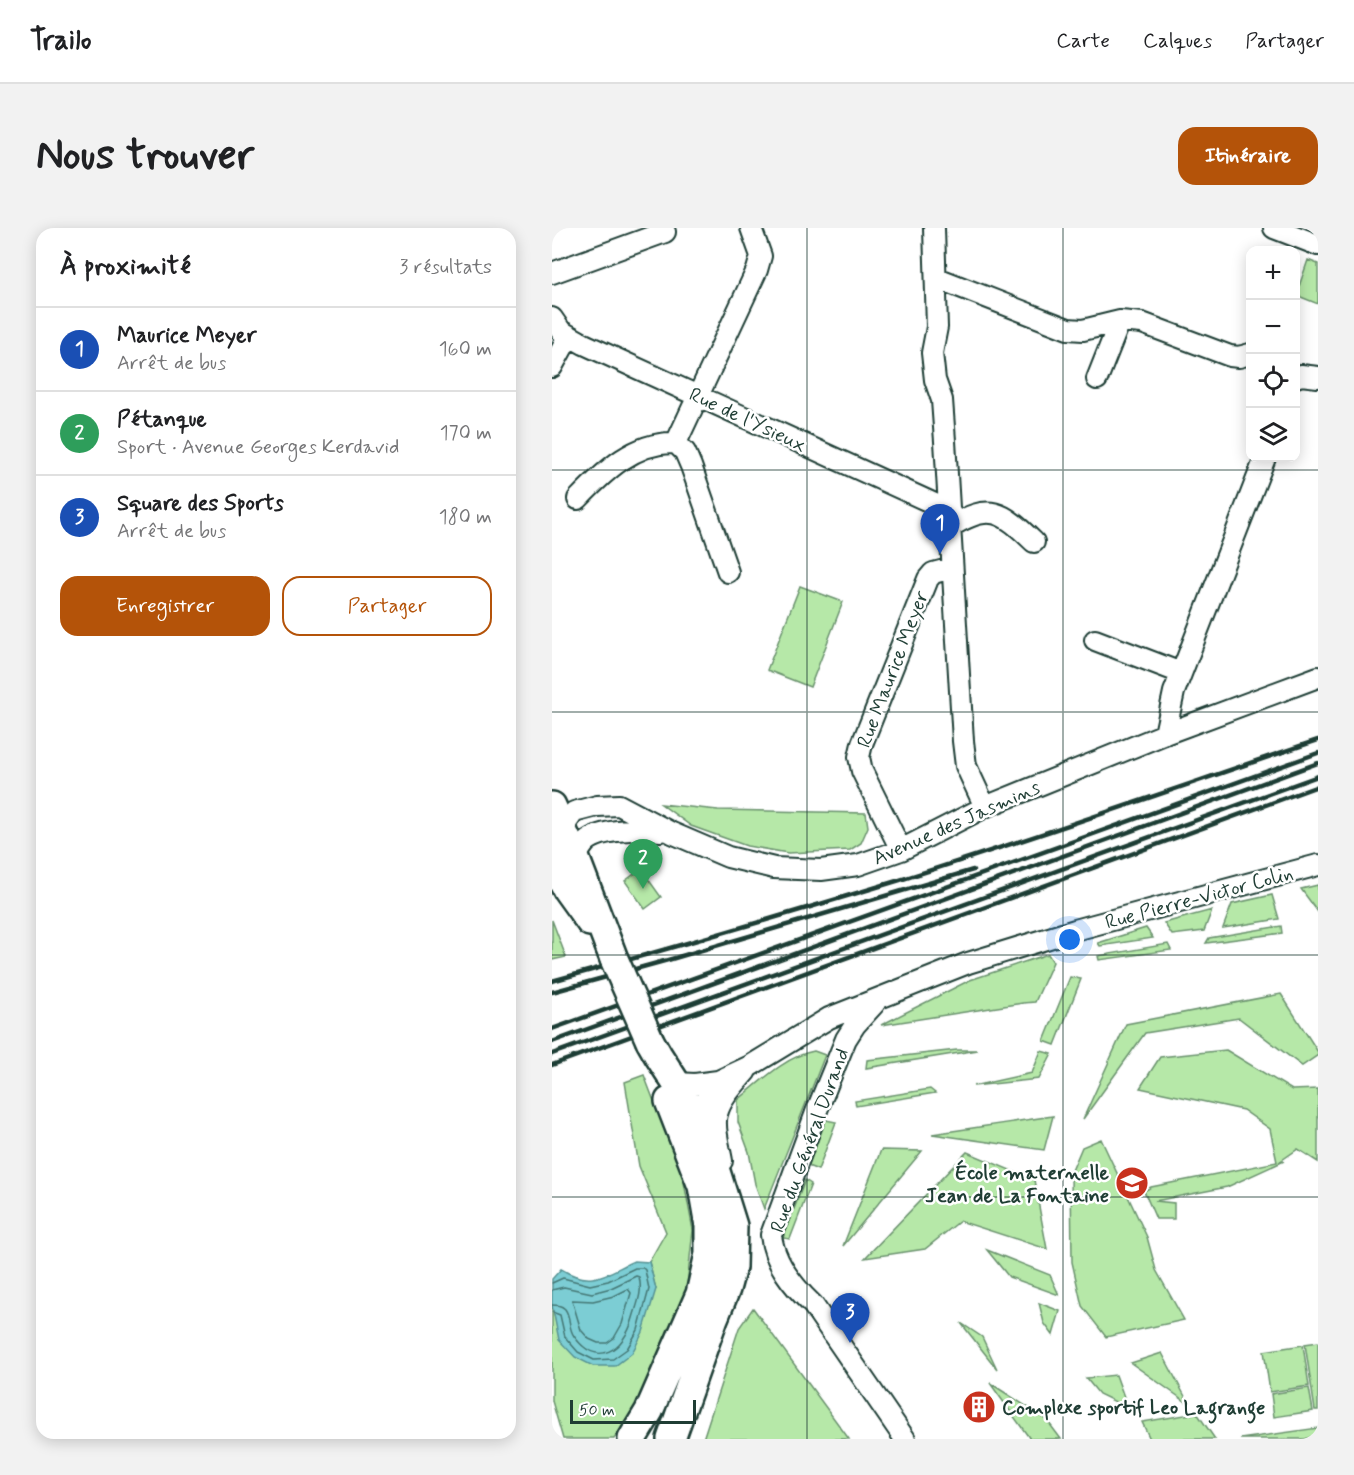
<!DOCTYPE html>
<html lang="fr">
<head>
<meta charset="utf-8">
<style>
  :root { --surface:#fff; --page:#f2f2f2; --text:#202124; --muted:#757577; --line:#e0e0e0; --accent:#b45309 }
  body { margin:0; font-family:Mynerve,sans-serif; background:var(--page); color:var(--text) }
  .controls { position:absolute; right:18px; top:18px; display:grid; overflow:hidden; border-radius:12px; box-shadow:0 3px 15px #0003 }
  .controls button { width:54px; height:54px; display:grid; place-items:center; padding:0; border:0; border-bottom:2px solid var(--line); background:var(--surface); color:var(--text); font:30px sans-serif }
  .scale { position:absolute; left:18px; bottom:15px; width:126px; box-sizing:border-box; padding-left:6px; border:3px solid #1f3d34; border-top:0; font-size:16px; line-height:21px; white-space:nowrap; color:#1f3d34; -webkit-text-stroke:4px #fff; paint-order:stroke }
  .you { position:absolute; left:518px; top:712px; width:21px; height:21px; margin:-15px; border:4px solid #fff; border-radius:50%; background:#1a73e8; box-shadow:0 0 0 9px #1a73e833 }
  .badge { display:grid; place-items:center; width:39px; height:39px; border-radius:50%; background:var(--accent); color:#fff; font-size:20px; font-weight:700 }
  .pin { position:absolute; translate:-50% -50px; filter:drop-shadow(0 2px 3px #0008) }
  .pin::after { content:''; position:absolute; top:32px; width:21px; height:18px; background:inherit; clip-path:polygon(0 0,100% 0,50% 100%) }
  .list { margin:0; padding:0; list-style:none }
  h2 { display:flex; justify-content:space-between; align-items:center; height:78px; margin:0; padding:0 24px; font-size:26px }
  h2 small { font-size:20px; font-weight:400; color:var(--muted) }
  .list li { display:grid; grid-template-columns:39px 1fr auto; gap:18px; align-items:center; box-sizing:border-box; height:84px; padding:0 24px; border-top:2px solid var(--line) }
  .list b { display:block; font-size:22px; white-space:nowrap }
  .list p { margin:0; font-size:20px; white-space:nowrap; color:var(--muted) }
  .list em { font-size:20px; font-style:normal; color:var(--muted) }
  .actions { display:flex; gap:12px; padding:18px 24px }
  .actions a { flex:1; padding:14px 0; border:2px solid var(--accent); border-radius:18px; text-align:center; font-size:21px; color:var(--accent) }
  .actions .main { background:var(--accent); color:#fff }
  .icon { flex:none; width:33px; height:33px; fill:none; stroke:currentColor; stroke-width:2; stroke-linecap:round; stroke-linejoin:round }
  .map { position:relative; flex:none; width:766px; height:1211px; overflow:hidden; border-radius:18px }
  header { display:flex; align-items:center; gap:36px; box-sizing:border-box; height:84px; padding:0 30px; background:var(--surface); border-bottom:2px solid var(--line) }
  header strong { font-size:28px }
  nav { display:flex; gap:33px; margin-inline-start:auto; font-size:21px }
  .intro { display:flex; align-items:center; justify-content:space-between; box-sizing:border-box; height:144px; padding:0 36px }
  h1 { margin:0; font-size:42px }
  .button { padding:15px 27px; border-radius:18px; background:var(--accent); color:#fff; font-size:21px; font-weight:700 }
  main { display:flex; gap:36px; padding:0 36px }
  aside { flex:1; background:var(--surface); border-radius:18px; box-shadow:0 3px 15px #0003 }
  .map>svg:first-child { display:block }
  .green { fill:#b6e8a8; stroke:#6a926e; stroke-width:1.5 }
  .water { fill:#7ccdd4; stroke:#579394; stroke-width:1.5 }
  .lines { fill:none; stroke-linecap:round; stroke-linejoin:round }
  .shore { stroke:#447774; stroke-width:1.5 }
  .minor-casing { stroke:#1f3d34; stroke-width:24 }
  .secondary-casing { stroke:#1f3d34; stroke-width:32 }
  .minor { stroke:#fff; stroke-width:20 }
  .secondary { stroke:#fff; stroke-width:27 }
  .rail { stroke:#1f3d34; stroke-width:4.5 }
  .secondary-bridge-casing { stroke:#1f3d34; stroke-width:32; stroke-linecap:butt }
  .secondary-bridge { stroke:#fff; stroke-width:27 }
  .grid { fill:none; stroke:#1f3d34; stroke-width:1.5; stroke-opacity:0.55 }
  .labels { text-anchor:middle; stroke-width:5; stroke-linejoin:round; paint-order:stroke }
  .street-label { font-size:20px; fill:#1f3d34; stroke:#fff }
  .poi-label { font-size:20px; font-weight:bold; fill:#1f3d34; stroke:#fff; text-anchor:end }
</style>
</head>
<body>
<header>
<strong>Trailo</strong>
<nav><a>Carte</a><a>Calques</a><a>Partager</a></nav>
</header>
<div class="intro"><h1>Nous trouver</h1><a class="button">Itinéraire</a></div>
<main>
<aside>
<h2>À proximité<small>3 résultats</small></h2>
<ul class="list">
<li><span class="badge" style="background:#1a4fb4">1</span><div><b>Maurice Meyer</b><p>Arrêt de bus</p></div><em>160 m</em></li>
<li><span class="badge" style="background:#2e9e5b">2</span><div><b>Pétanque</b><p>Sport · Avenue Georges Kerdavid</p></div><em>170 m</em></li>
<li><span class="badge" style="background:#1a4fb4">3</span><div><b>Square des Sports</b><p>Arrêt de bus</p></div><em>180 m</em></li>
</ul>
<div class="actions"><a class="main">Enregistrer</a><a>Partager</a></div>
</aside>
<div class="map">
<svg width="766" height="1211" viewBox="0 0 766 1211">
  <rect width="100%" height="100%" fill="#fff"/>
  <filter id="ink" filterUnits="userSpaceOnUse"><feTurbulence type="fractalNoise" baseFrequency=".0167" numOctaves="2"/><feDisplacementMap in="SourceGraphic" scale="12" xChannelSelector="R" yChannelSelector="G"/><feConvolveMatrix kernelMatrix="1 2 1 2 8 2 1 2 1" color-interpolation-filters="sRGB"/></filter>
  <g filter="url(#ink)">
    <path class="green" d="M756,32L766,36V76L744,67Z
      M248,358L291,374L258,459L215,442Z
      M109,576L166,582L314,585L316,599L309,615L298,622L236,625L195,618L139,598Z
      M89,641L109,669L93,681L73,653Z
      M766,657V684L749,661Z
      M720,667L727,691L671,700L680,676Z
      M660,682L652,703L620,707L612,695Z
      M0,692L14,729L0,732Z
      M729,698L730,705L654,715L657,710Z
      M594,700L601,710L548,718L546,715Z
      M616,716L619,722L547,732L546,728Z
      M496,726L501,734L483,774L471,775L329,797L418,752Z
      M518,749L529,751L503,817L492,813Z
      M729,766L766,824V827L750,838L687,790L593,805L531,891L574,796Z
      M405,822H426L314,840L315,832Z
      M674,822L740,862L766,861V934L746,921L727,934L732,933L675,959L603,973L622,975V991H604L592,963L599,959L725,934L718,901L691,882L588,860L608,829Z
      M262,823L273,827L212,981L203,956L197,924L186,894V872C208,854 234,828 262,823Z
      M489,823L500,826L487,851L421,858L480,845Z
      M92,847L131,949L141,1002L134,1066L87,1175L62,1211H11L0,1173V1077L8,1112L104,1061L97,1034L114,1004L87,938L73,854Z
      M378,861L383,865L304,878L303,873Z
      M501,888L492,922L380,906Z
      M274,892L284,894L266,942L256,938Z
      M549,911L595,1009L604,1042L632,1092L554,1109L530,1078L520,1034L519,945L530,919Z
      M329,922L370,923L291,1018Z
      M415,924L482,952L495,1021L408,993L373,1021L313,1030Z
      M253,952L259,956L238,1011L231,1010Z
      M435,1022L498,1047L507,1067L457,1049Z
      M487,1075L508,1083L501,1107L492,1095Z
      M201,1080L297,1211H151L187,1100Z
      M409,1095L430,1109L445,1141Z
      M766,1114V1182H763L753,1116Z
      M751,1117L757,1158L718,1164L712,1123Z
      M610,1125L637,1176L579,1135Z
      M564,1147L576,1180L547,1166L534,1150Z
      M438,1155L494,1191L509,1211H478Z
      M757,1160L761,1183L722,1189L719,1166Z
      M645,1185L663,1211H598L590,1194Z
      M766,1200V1207L753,1211H688Z"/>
    <path class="water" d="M82,1033L97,1034L104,1061L91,1104L80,1125L63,1138H41L23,1129L7,1112L0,1077V1051L9,1041C40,1060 53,1046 82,1033Z"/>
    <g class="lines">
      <path class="shore" d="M0,1055L11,1050L38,1057L56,1053L83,1040H91L93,1042L97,1061L86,1102L75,1121L61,1131L42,1132L26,1124L13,1109L8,1087L0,1084
        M76,1061L79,1065L70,1096L62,1110L55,1115H46L37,1111L29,1102L20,1072L41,1073L62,1068Z
        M0,1062L12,1059L40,1065L59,1060L84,1048L87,1049C91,1064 85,1076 81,1090C72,1122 45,1141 22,1108C16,1100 19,1089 13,1081C9,1077 5,1077 0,1077"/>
      <defs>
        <path id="minor" d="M382,0L385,99L380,125L383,152L390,172L393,213L411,513L414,538L433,579
          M722,0L766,17
          M0,45L113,4
          M385,50L516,101L531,102L568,93L590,95L678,128L687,129L698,126
          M0,90L9,103L32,116L398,283
          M0,139L17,108
          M744,149L749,147L766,149
          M545,151L568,93
          M124,215L205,42L209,28L199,0
          M124,215L133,224L139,238L176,344
          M26,271C53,243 83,213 124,215
          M398,299C438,274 450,283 482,314
          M543,412L629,445
          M613,506L622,464L713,230
          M349,622L310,543L307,529L310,516L376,351L381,345L400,340
          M23,629C27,624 30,618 34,614C49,600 91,601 109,603
          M1,636L4,615L10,601L22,584L45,578L67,577L120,605L176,629L222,640L269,642L306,637L349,622L433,579L613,506L766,449
          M323,775L303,797L294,811L265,882L219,1007C222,1035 241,1058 261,1077L353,1211
          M124,855L143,856L166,853L198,838L277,790L416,735L523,702L766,637
          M140,901L151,876L166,853
          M170,933C168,920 161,900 165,886C169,870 183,856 194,843"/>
        <path id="secondary" d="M0,578L23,629L62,731
          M0,634L15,662L38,694
          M98,813L106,827L124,855L156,918L181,998L180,1039L174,1061L162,1090L119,1211
          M80,1211L97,1183L148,1066L157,1026V998L150,958L117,873"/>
      </defs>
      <use href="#minor" class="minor-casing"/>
      <use href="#secondary" class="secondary-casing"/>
      <use href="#minor" class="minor"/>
      <use href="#secondary" class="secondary"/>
      <path class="rail" d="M0,753C117,721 233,687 348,652C489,608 627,559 766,512
        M0,764L116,732L421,642
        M0,801L766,525
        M0,814L766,535
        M0,826L766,548
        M0,837L766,558"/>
      <defs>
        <path id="secondary-bridge" d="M62,731L98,813"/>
      </defs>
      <use href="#secondary-bridge" class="secondary-bridge-casing"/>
      <use href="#secondary-bridge" class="secondary-bridge"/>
    </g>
  </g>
  <path class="grid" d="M255,0V1211M511,0V1211M0,242H766M0,484H766M0,727H766M0,969H766"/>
  <defs>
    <symbol id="school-disc" viewBox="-11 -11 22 22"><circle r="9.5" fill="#c8321e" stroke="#fff"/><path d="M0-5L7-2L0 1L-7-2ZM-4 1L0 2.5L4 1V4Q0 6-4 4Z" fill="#fff"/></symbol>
    <symbol id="building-disc" viewBox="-11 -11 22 22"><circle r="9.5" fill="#c8321e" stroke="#fff"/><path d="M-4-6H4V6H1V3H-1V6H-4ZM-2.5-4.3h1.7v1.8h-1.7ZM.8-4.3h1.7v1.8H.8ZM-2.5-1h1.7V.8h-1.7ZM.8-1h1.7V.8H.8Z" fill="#fff"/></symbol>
  </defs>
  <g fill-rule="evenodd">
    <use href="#school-disc" x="561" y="936" width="38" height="38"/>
    <use href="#building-disc" x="408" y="1160" width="38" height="38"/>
  </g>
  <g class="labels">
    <g class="street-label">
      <text transform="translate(196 191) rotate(25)" y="7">Rue de l'Ysieux</text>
      <text transform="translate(340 441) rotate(-69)" y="7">Rue Maurice Meyer</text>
      <text transform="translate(404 594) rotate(-24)" y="7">Avenue des Jasmins</text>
      <text transform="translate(647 669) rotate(-15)" y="7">Rue Pierre-Victor Colin</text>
      <text transform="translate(257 912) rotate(-70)" y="7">Rue du Général Durand</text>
    </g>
    <g class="poi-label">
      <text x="557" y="951">École maternelle<tspan x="557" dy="23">Jean de La Fontaine</tspan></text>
      <text x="450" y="1186" text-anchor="start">Complexe sportif Leo Lagrange</text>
    </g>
  </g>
</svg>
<div class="controls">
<button>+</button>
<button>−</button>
<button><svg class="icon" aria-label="locate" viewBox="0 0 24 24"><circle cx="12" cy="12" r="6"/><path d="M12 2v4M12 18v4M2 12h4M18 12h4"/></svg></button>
<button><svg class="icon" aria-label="layers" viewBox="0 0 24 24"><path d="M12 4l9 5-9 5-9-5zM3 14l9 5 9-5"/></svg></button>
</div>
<div class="scale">50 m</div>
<div class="you"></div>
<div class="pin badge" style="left:388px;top:326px;background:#1a4fb4">1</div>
<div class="pin badge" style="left:91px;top:661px;background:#2e9e5b">2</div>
<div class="pin badge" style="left:298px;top:1115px;background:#1a4fb4">3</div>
</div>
</main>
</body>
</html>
